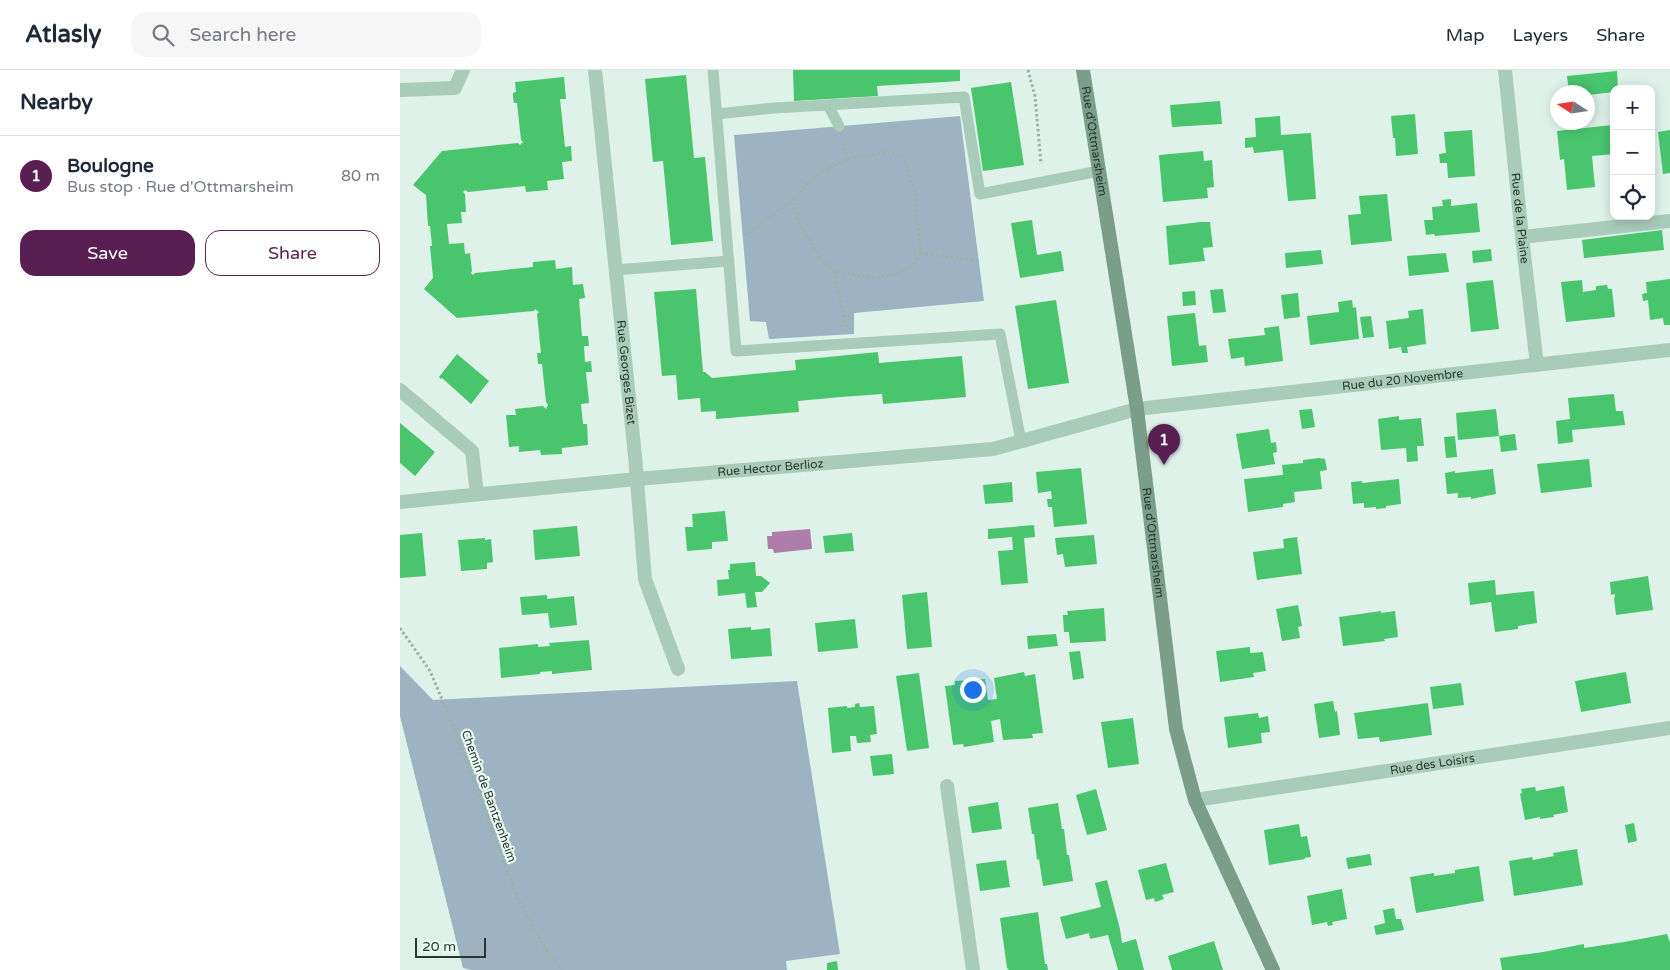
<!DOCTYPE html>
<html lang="en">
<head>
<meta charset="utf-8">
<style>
  :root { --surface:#fff; --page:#f6f6f7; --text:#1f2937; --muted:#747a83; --line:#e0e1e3; --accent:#591f52 }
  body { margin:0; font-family:"Varela Round",sans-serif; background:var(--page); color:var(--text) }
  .controls { position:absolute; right:15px; top:15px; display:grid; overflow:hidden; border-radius:10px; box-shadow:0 2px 12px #0003 }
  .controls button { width:45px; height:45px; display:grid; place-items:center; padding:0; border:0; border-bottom:1px solid var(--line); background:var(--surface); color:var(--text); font:25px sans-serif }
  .compass { position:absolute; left:1150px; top:15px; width:45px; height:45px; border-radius:50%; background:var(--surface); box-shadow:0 2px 12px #0003; rotate:282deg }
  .scale { position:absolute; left:15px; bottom:12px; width:71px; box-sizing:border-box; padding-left:5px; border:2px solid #29382f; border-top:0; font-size:14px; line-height:18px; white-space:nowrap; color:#29382f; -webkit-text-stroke:4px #eafaf3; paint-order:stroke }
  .you { position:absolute; left:572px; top:619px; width:18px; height:18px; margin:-12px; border:4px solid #fff; border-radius:50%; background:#1a73e8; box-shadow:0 0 0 8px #1a73e833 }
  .badge { display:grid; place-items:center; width:32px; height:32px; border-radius:50%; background:var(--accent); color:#fff; font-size:16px; font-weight:700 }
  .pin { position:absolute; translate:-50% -41px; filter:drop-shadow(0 1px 2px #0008) }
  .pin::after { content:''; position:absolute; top:26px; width:18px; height:15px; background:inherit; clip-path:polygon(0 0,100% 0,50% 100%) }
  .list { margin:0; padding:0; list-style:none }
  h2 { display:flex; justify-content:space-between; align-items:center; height:65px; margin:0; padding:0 20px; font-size:21px }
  h2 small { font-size:16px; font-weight:400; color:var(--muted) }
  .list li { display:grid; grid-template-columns:32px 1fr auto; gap:15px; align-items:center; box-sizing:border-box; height:80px; padding:0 20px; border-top:1px solid var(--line) }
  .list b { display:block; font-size:19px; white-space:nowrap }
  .list p { margin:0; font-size:16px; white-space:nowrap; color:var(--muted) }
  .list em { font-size:16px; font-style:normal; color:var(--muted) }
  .actions { display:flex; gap:10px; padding:15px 20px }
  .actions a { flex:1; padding:11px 0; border:1px solid var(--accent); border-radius:15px; text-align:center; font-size:18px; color:var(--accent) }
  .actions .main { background:var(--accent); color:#fff }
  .icon { flex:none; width:28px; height:28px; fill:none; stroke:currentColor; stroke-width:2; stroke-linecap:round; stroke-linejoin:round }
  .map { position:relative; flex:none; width:1270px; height:900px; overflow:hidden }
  header { display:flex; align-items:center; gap:30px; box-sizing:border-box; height:70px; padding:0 25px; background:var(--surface); border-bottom:1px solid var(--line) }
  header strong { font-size:24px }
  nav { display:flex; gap:28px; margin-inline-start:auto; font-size:18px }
  .search { width:350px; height:45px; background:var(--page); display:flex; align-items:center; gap:12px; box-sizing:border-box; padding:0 18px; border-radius:15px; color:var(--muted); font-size:19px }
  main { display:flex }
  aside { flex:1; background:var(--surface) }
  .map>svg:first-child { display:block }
  .green { fill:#9db3c1 }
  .water { fill:#af7daa }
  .building { fill:#49c56e }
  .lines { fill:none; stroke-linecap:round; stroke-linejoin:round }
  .path { stroke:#93b6a5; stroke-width:3; stroke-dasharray:2.5 2.5; stroke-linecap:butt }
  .service { stroke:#a9cbba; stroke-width:11 }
  .minor { stroke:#a9cbba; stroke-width:14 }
  .secondary { stroke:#7b9e8a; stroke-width:14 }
  .labels { text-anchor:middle; stroke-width:4.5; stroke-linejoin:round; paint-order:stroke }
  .street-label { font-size:12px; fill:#29382f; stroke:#eafaf3 }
</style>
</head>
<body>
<header>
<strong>Atlasly</strong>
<div class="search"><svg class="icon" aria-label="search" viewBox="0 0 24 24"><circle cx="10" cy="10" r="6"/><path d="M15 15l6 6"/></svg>Search here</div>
<nav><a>Map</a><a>Layers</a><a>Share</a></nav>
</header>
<main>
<aside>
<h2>Nearby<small></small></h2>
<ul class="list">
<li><span class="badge">1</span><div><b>Boulogne</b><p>Bus stop · Rue d'Ottmarsheim</p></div><em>80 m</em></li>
</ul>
<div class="actions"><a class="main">Save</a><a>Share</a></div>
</aside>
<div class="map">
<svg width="1270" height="900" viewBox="0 0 1270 900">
  <rect width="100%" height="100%" fill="#def2ea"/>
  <path class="green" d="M560,46L584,231L454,243V264L369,269L366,252L350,251L334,65Z
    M0,596L33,630L397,611L440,884L386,891L387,900H71L63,898L0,646Z"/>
  <path class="water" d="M410,459L412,479L374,483L373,479H368L367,466H372V462Z"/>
  <path class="building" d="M393,0H560V11L477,16L478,26L394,31Z
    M1217,1L1218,19H1214V22L1188,25V22H1169L1167,6Z
    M286,5L294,88L305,87L313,171L271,175L263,91L253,92L245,9Z
    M164,7L166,29H160L165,77L171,76L172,91L162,92L164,109L147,111L148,120L126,122L125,116L68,122L65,120L63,122L65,124L66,142H61L62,153L47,154L49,174L64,173L65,184L70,183L72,201L71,203L73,205L75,203L133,197V192L155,190L156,199L172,197L173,215L183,214L185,228L179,229L182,266H188L189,276H184L185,292L191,291L192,302H186L189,333L181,334L183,354H187L188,375L162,378V384L141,385L140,380L119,382V376L109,377L106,345H116L115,339L143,336L146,339L148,335L146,332L142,294H138L137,283H141L137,244L139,242L135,239L134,241L57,248L24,219L33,208L30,176H32L30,156H28L26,125L13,115L42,81L118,73L120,75L123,72L121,70L117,33H114L113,27V23L116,22L115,12Z
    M611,12L624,95L583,101L571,18Z
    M820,31L822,54L772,57L770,35Z
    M1015,44L1018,84L996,86L995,68H993L991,46Z
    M880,46L881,65L911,63L916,129L888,131L883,80L854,83L853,77L845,78V68L856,67L855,48Z
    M1212,55L1214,84L1192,86L1195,117L1167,120L1164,89L1160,90L1157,61Z
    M1072,60L1075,106L1048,108L1047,93H1040L1039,84L1046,83L1044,62Z
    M1270,60V103L1263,104L1258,62Z
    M803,81L804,91L812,90L814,117L807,118L808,128L763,132L759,85Z
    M987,124L992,171L951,175L948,145L961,144L959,126Z
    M1051,129V136L1077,133L1080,162L1035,166L1034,164L1026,165L1024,150H1033L1032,137L1043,136L1042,130Z
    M632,150L637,185L661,181L664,201L620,208L611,153Z
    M801,152H810L813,177L803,178L805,191L769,195L766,156Z
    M1262,160L1264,180L1184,188L1182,170Z
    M1091,179L1092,191L1073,193L1072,181Z
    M921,180L923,194L886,198L885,183Z
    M1046,183L1049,202L1009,206L1007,186Z
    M1270,209V255H1264L1263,248L1250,250L1248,230L1243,231L1242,224L1247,223L1246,212Z
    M1093,210L1099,259L1071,262L1066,213Z
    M1182,210L1183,222L1196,220V216L1207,215L1208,219H1212L1215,247L1166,252L1161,212Z
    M296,219L303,302H305L312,308L396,300L395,290L418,288L478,282L479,293L562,286L566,327L483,334L482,324L441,327L398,331L399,342L316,349V341L301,342L300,328L278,330L276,305L262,306L254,222Z
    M823,219L826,242L813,243L810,220Z
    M795,221L796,235L783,236L782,222Z
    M898,223L900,247L884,249L881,225Z
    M656,230L669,313L628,319L615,236Z
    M952,230L953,238L956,237L959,269L910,275L907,246L939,242L938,232Z
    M1023,239L1026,274L1007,277L1008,283H1002L1001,277L989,279L986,251L1009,248L1008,241Z
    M795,243L799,276L806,275L808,292L772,296L767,246Z
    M971,246L974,267L963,268L960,247Z
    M879,256L883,291L845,296L844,287L831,289L828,269L865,265L864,258Z
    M57,284L89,311L71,334L42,308L41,309L39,307Z
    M1214,324L1216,341H1223L1225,355L1172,360L1173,372L1158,374L1156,351L1170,349L1168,328Z
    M912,339L915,357L902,359L899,340Z
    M1096,339L1099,366L1058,370L1056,343Z
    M999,346V350L1021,348L1024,376H1017L1018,391L1007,392L1006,378L981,380L978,349Z
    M0,353L35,382L15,406L0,393Z
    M869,359L871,373L876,372L877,382L873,383L875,394L842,399L836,364Z
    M1115,364L1117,380L1101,382L1099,366Z
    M1055,366L1057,387L1046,388L1044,367Z
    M919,388L925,389L927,400L920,401L922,419L894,422L895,432L883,434V437L848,442L844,409L883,405L882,395L903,393V390Z
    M1189,389L1192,417L1141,423L1137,394Z
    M681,398L687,454L654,457L652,437H648L647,429H652L651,421L638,423L636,402Z
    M1093,399L1096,424L1071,429V427L1058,428V423L1047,424L1045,403L1055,401V403Z
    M999,409L1001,434L986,436V438L976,439V437L964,438V433L953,434L951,412L962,411V413Z
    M612,412L613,432L585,434L583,415Z
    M325,441L328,471L312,472V479L287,481L285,457H293L292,444Z
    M634,455L635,467L624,468L628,513L601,515L598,481L613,480L612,467L588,469V459Z
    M177,456L180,486L135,490L133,460Z
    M22,463L26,506L0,508V465Z
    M452,463L454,481L425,483L423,466Z
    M694,465L697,494L665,497L663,484L657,485L655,468Z
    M897,467L902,504L857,510L853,482L884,478L883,469Z
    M85,468V470L91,469L93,492L87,493V499L61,501L58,470Z
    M355,492L356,506H361L370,513L362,522H355L357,537L347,538L345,523L318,526L317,510L329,509L328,500H330V494Z
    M1248,506L1253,540L1216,545L1214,528L1215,527V524L1211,525L1210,512Z
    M1095,510L1096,525L1134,521L1137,553L1118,556V559L1095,562L1091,532L1070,535L1068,513Z
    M527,522L532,577L507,579L502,525Z
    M147,525V529L174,526L177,555L150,558L148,543L122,545L120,527Z
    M898,535L902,556L898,557L900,568L882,571L876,539Z
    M704,538L706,571L670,573L669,562H664L663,545H668L667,541Z
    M981,541V543L995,541L998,567L984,569L985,571L943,576L939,547Z
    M455,549L458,578L418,582L415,553Z
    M351,557V560L370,558L372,586L331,589L328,559Z
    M656,564L658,576L628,579L627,566Z
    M189,570L192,600L152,604V601L140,602V604L101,608L99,578L138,574V577L150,576L149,573Z
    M850,577V583L863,582L866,601L853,603L854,607L820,612L816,581Z
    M680,581L684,608L673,610L669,582Z
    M624,602L625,606L635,604L643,663L632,664L633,668L603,670L600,649L591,651L594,672L564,677L563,674L553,675L545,616L555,615V611L585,609L588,630L597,629L594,608Z
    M1226,602L1231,633L1181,642L1175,611Z
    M519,603L529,678L507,681L496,606Z
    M1061,613L1064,635L1033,639L1030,617Z
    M933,631L935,642L937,641L940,665L919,668L914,634Z
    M459,633L460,637L474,636L477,664L470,665L471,672L457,673L456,666H450L451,681L432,683L428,638L447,636V638L455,637V634Z
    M1028,633L1032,665L980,672L979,667L958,669L954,643Z
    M858,643L859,648L868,646L870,662L861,663L862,673L828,678L824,647Z
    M733,648L739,694L708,698L701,652Z
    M492,684L494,704L473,706L470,686Z
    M1164,716L1168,742L1153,745L1154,747L1140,749V747L1125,750L1120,724L1122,723L1121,719L1135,717L1136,721Z
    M696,719L707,760L687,765L676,725Z
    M598,732L602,759L572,763L568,737Z
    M658,733L662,759H664L667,785H669L673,811L643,816L639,789L637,790L634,764H632L628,738Z
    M1234,753L1237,771L1228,773L1225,755Z
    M899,754L901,767L907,766L911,787L904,788L905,789L869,795L864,760Z
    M1177,779L1183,815L1114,826L1109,791L1132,787L1133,790L1154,786L1153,783Z
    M970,784L972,795L948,799L946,788Z
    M606,790L610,817L580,821L576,794Z
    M766,793L774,822L762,825L764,829L755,832L754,828L746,830L738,800Z
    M1079,796L1084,831L1016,843L1010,807L1034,803V806L1055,803V800Z
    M707,810L720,859L722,873L736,869L744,900H718L708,865L690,869L689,863L666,869L660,847L701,837L695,813Z
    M942,819L947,849L932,852L933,855L928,856L927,852L912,855L907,826Z
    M994,838L996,849H1001L1004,860L976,865L974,856L985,853L983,840Z
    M638,842L645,894H647L648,900H609L607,898L600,848Z
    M1267,864L1270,873V900H1102L1100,888L1143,882L1184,874V878L1224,872Z
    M814,871L823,900H772L768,886Z
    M437,891L438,900H427V893Z"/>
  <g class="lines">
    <path class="path" d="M628,0L635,26L641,94
      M443,73L447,89
      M345,166L392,131L412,108L447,89L488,82L504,88L514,120L521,183L512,196L493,205L473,208L434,201L420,188L398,151L392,131
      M521,183L579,191
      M434,201L446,257
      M0,558L30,601L55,660L118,830L149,885L162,900"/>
    <path class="service" d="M313,0L336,281L600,264L621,371
      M428,35L439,56
      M317,44L374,38L564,27L580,124L699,101
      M215,200L329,191"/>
    <g class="minor">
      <path id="s1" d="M195,0L235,386L245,509L278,599"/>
      <path id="s2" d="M1105,0L1122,167L1137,295"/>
      <path d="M0,20L55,18L63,0"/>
      <path d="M1122,167L1270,151"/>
      <path d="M0,320L72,381L77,424"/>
      <path id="s3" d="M0,432L237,409L593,379L737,339L1270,280"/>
      <path d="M547,716L573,900"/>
      <path id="s4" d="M795,730L1270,658"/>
    </g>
    <path class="secondary" id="s5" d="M683,0L737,339L776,659L795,730L873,900"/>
  </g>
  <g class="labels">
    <g class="street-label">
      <text dy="4" stroke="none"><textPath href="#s5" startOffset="72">Rue d'Ottmarsheim</textPath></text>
      <text dy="4" stroke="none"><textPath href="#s2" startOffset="149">Rue de la Plaine</textPath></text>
      <text dy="4" stroke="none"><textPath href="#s1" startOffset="304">Rue Georges Bizet</textPath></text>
      <text dy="4" stroke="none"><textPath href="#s3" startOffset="1012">Rue du 20 Novembre</textPath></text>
      <text dy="4" stroke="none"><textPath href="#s3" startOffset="372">Rue Hector Berlioz</textPath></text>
      <text dy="4" stroke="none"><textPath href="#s5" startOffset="478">Rue d'Ottmarsheim</textPath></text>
      <text dy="4" stroke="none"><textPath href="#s4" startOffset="240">Rue des Loisirs</textPath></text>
      <text transform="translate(89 726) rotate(70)" y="4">Chemin de Bantzenheim</text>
    </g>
  </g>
</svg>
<div class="controls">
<button>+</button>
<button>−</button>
<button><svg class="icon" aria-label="locate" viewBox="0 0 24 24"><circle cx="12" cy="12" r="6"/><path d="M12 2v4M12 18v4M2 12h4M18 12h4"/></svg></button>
</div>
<svg class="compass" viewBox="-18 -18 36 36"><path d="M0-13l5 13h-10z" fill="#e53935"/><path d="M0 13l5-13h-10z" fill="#747a83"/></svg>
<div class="scale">20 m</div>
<div class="you"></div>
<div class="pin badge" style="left:764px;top:395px">1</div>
</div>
</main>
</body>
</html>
